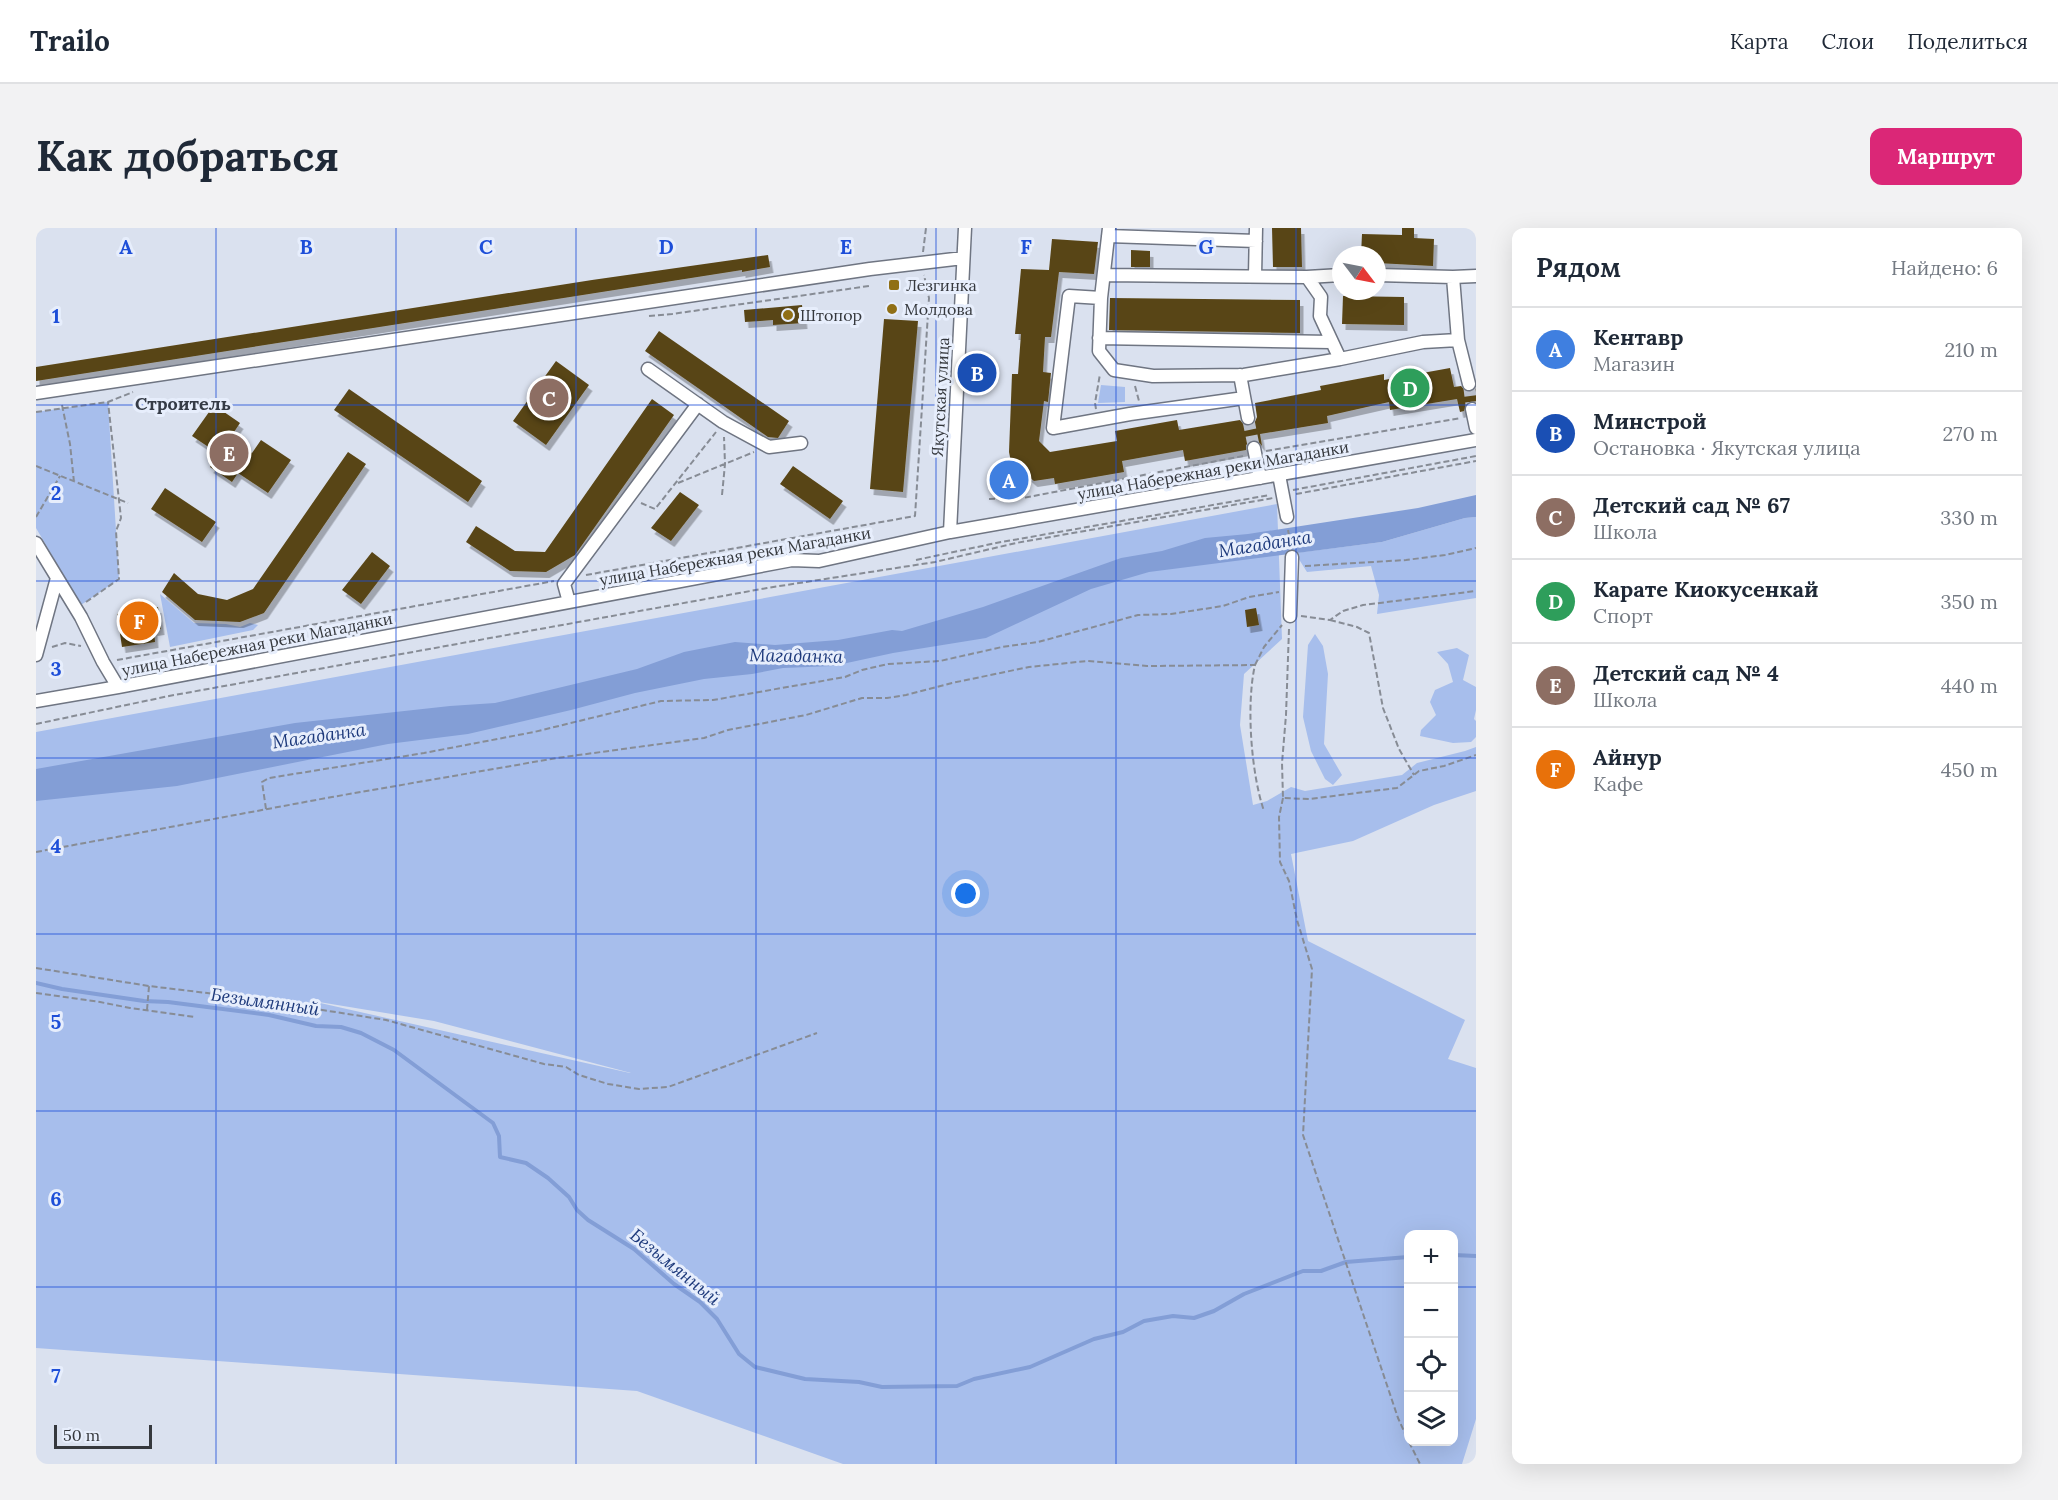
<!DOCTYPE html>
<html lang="ru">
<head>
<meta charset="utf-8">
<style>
  :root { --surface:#fff; --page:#f2f2f3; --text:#1f2937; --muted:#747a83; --line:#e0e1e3; --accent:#db2777 }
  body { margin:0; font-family:Lora,serif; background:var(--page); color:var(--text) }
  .controls { position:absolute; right:18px; bottom:18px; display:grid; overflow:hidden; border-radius:12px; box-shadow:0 6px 24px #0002 }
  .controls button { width:54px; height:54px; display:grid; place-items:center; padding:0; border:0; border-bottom:2px solid var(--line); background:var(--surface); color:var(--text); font:30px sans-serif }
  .compass { position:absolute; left:1296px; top:18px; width:54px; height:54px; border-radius:50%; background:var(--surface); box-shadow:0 6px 24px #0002; rotate:122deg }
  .scale { position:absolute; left:18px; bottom:15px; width:98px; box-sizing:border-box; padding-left:6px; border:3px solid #35383d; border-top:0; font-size:16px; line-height:21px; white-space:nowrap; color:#35383d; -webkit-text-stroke:4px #e7eefc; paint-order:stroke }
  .you { position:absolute; left:930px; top:666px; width:21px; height:21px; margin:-15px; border:4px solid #fff; border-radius:50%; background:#1a73e8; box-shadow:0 0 0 9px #1a73e833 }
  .badge { display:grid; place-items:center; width:39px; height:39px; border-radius:50%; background:var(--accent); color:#fff; font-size:20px; font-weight:700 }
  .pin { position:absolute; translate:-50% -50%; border:3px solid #fff; box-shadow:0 2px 6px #0006 }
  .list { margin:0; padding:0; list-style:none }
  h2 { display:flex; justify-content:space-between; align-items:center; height:78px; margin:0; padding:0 24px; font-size:26px }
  h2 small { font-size:20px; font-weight:400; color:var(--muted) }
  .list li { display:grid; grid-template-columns:39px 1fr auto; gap:18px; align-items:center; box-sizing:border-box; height:84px; padding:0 24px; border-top:2px solid var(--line) }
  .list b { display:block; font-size:22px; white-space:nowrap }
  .list p { margin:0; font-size:20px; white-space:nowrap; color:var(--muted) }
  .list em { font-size:20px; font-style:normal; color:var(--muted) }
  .icon { flex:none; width:33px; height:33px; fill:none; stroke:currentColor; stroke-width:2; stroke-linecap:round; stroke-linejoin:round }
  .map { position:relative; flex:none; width:1440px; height:1236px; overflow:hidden; border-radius:12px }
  header { display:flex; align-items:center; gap:36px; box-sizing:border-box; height:84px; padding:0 30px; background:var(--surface); border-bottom:2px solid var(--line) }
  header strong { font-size:28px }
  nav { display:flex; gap:33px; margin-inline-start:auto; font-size:21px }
  .intro { display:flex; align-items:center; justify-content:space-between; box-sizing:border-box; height:144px; padding:0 36px }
  h1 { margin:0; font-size:42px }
  .button { padding:15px 27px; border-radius:12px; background:var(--accent); color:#fff; font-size:21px; font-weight:700 }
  main { display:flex; gap:36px; padding:0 36px }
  aside { flex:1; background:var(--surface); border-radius:12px; box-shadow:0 6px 24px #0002 }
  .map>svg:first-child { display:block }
  .green { fill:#a7beec; fill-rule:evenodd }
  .water { fill:#839ed6 }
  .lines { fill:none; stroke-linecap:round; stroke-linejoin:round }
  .stream { stroke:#839ed6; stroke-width:4 }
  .building { fill:#594515; filter:url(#shadow) }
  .minor-tunnel { stroke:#b9bfcb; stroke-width:12; stroke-dasharray:12 6; stroke-linecap:butt }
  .minor-casing { stroke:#6f7582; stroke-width:15 }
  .path { stroke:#878c95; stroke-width:2; stroke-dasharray:6 3; stroke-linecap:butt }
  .minor { stroke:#fff; stroke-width:12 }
  .grid { fill:none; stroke:#1d4ed8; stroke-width:1.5; stroke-opacity:0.55 }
  .poi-dot { fill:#906f15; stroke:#e7eefc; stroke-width:2 }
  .labels { text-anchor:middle; stroke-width:6; stroke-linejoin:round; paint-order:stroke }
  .poi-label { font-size:16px; fill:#35383d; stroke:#e7eefc; text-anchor:start }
  .street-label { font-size:16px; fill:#35383d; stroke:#e7eefc }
  .neighbourhood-label { font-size:18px; font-weight:bold; fill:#353b46; stroke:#e7eefc }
  .water-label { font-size:18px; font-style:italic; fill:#1d397b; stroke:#e7eefc }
  .grid-label { font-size:20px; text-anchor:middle; font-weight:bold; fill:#1d4ed8; stroke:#e7eefc; stroke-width:6; stroke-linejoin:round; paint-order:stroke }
</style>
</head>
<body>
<header>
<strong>Trailo</strong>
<nav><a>Карта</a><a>Слои</a><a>Поделиться</a></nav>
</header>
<div class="intro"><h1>Как добраться</h1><a class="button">Маршрут</a></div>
<main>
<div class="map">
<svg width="1440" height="1236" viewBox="0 0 1440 1236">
  <defs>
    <filter id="shadow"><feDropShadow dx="3.5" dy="6" stdDeviation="0" flood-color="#0004"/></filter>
  </defs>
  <rect width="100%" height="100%" fill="#dae1ef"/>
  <path class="green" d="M1065,157L1089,159V174L1062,175Z
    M72,174L83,351L45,377L0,300V184Z
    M1241,276L1246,411L1208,446L1204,497L1217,577L1231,573L1255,559L1269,563L1366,547L1381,535L1429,523L1440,519V563L1398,577L1317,613L1255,626L1272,713L1429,792L1412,831L1440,840V1191L1426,1236H807L601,1163L0,1120V504ZM271,772L398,793L595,845H594ZM1372,1006H1418V1214H1372Z
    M1440,289V370L1341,386L1343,367L1335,338L1271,344L1259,325L1267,324L1346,314L1429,290Z
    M124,366L158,395L190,396L204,399L214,395L222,397L217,402L134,419Z
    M1279,406L1287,418L1292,446L1288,516L1306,547L1297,557L1289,551L1275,523L1267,489L1272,417Z
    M1421,420L1433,427L1427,452L1440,459V482L1438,491L1440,493V509L1435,514L1417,515L1384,508L1385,502L1400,487L1394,474L1399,462L1417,454L1412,436L1401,424Z"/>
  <path class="water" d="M1440,267V289L1429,290L1346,314L1113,344L1055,361L950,410L857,425L797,438L747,440L716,446L668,451L599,465L535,482L432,506L352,516L141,558L0,573V541L259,495L414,478L459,475L601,441L648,424L699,414L739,417L802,412L856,402L866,403L947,379L1085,330L1126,323L1169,310L1212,306L1382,280Z"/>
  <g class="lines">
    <path class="stream" d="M0,755L26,761L108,773L132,774L233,787L280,798L305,799L325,805L358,822L457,895L463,908L464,929L490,935L512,950L533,969L541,982L552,992L598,1021L638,1056L664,1074L681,1091L703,1126L719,1139L769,1151L823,1154L846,1159L921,1158L938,1151L994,1139L1058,1111L1087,1104L1108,1093L1137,1088L1158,1090L1178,1083L1208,1066L1267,1043H1285L1310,1034L1372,1029
      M1418,1027L1440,1028"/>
  </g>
  <path class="building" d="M1236,0H1265L1266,39H1237Z
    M1366,0H1378V10L1398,11L1397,38L1341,35V27H1325L1326,6L1366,7Z
    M1016,11L1062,14L1058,46L1023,44L1015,109H1009L1007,144L1015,145L1012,174L1008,173L1003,213L1014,224L1081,213L1079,203L1141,192L1143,202L1204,192L1209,198H1214L1218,196L1221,189L1219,175L1285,162L1284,158L1348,146V152L1414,140L1418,159L1425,158L1431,164H1436L1440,160V174L1431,175L1428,183L1424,184L1421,171L1354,182L1353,174L1291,188L1292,195L1224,206L1226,218L1221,212H1216L1210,217V222L1149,233L1147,222L1086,233L1088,244L1019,256L1018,250L998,253L975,234L973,224L976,146H982L985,106H979L985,41L1013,42Z
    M1095,22L1114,23V39H1095Z
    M732,27L734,39L706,44V42L0,153V139L556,52Z
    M1307,68L1368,69V97L1306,96Z
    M1074,70L1264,72V105L1073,102Z
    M766,77L768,95L737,97V92L709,94L708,82Z
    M848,91L882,93L867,264L834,261Z
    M623,103L753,193L742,210L732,209L609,123Z
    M520,133L553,157L510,217L477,193Z
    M313,161L446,253L432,274L298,182Z
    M616,171L638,187L539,327L510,344L474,343L430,314L440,298L479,323L509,324Z
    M178,177L204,195L194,210L216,225L225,212L255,232L232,265L202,245L196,254L174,239L183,226L156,208Z
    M312,224L330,236L228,385L204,394L159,392L126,364L138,345L162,366L191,372L217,361Z
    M757,238L807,273L794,291L744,256Z
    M129,260L180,294L166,314L115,281Z
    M644,264L663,277L635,313L615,300Z
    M336,324L354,338L325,376L306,362Z
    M122,379L125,401L118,402L119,414L86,419L81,386Z
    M1220,380L1223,397L1211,399L1209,382Z"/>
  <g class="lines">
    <path class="minor-tunnel" d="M1433,156L1436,181
      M1212,190L1218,220"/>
    <defs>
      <path id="minor" d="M1073,0L1065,70L1063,123L1078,142L1117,148L1208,147L1304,131L1387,114L1422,112L1417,49L1440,48
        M1072,8L1220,13
        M1068,47L1271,49L1285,69L1284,88L1304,131
        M1341,47L1417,49
        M1219,48L1220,0
        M1271,49L1305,47
        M1065,70L1033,68L1017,200L1094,186L1208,170
        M1063,110L1295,114
        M1422,112L1433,156
        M612,141L687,194L733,219L765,215
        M1204,147L1212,190
        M0,165L834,41L927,30
        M1436,181L1440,200
        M1218,220L1224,250
        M1243,247L1251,289
        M914,304L929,0
        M0,315L45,389L67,434L82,459
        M533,374L528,356L662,176
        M1254,388L1256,329
        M0,427L21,350
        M0,473L82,459L756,332L783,333L914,304L1440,212"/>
    </defs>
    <use href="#minor" class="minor-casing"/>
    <path class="path" d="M887,24L890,0
      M613,88L636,86L833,58
      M1099,158L1103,173
      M26,177L34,216L38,254
      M1060,181L1059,175L1064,146
      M0,184L72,174L97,164
      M1230,223L1425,190
      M0,238L92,275
      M642,255L718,224
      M1257,262L1440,228
      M1260,266L1440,233
      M686,267L689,236L688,209
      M953,271L987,270L1207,228
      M605,275L619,281L680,204
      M0,289L24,248
      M1252,302L1255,317
      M880,332L960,315L1234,267
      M1269,338L1370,332L1409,327L1440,320
      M550,347L879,288L893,70L888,47
      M50,374L83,351L80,303L85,290L72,174
      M1265,388L1294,392L1307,383L1327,377L1440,363
      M1294,392L1321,399L1333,405L1347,480L1363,521L1378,547
      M1253,401L1250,487L1246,535L1247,570L1273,571L1361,560L1383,543L1408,538L1440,527
      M16,419L29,415L45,418
      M81,432L518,353
      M1219,437L1228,419L1246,397
      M0,496L133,468L731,360L899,334L980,315L1237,270
      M1247,570L1243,589L1244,634L1253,653L1261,692L1276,741L1267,907L1362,1190L1372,1212
      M230,581L226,554L233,550L388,525L498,504L625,473L677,472L809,449L826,442L852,436L904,433L966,419L1002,414L1102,387L1135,386L1187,378L1213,369L1243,364
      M0,624L296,569L521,530L668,510L692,502L770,487L826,470H851L870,467L916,455L993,439L1051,433L1111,438L1219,437C1210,476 1215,545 1228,583
      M0,740L113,758L204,769L350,792L508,836L530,839L543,847L572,856L603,861L632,859L781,805
      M0,765L64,774L94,780L159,789
      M111,782L113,758
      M1373,1214L1384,1236"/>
    <use href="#minor" class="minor"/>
  </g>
  <path class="grid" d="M180,0V1236M360,0V1236M540,0V1236M720,0V1236M900,0V1236M1080,0V1236M1260,0V1236M0,177H1440M0,353H1440M0,530H1440M0,706H1440M0,883H1440M0,1059H1372M1418,1059H1440"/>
  <g class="poi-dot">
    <rect x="852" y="51" width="12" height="12" rx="3"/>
    <circle cx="856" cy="81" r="6"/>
    <circle cx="752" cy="87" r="6"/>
  </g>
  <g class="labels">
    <g class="poi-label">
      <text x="870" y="63">Лезгинка</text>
      <text x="868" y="87">Молдова</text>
      <text x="764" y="93">Штопор</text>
    </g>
    <g class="street-label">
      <text transform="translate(904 169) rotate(-87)" y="6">Якутская улица</text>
      <text transform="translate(1177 242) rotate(-10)" y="6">улица Набережная реки Магаданки</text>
      <text transform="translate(699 328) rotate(-10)" y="6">улица Набережная реки Магаданки</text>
      <text transform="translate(221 416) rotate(-11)" y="6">улица Набережная реки Магаданки</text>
    </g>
    <g class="neighbourhood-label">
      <text x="147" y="182">Строитель</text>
    </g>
    <g class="water-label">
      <text transform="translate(1229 316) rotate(-9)" y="6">Магаданка</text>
      <text transform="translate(760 428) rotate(1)" y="6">Магаданка</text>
      <text transform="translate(283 508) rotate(-8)" y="6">Магаданка</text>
      <text transform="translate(229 774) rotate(8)" y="6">Безымянный</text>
      <text transform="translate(639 1039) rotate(39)" y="6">Безымянный</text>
    </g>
  </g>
  <g class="grid-label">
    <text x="90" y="26">A</text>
    <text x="270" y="26">B</text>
    <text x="450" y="26">C</text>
    <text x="630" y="26">D</text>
    <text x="810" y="26">E</text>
    <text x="990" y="26">F</text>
    <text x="1170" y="26">G</text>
    <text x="20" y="95">1</text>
    <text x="20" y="272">2</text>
    <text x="20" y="448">3</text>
    <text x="20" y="625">4</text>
    <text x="20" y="801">5</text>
    <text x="20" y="978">6</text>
    <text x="20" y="1155">7</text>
  </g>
</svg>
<div class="controls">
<button>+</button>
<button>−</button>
<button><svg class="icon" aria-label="locate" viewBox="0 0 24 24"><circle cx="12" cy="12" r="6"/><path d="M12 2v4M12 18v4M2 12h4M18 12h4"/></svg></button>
<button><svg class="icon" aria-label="layers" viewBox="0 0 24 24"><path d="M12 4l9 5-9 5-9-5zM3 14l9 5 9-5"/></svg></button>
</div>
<svg class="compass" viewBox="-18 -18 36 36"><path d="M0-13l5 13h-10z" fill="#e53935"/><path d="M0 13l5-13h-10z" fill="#747a83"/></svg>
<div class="scale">50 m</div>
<div class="you"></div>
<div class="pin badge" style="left:973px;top:252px;background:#3f7fe0">A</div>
<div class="pin badge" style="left:941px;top:145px;background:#1a4fb4">B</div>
<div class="pin badge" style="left:513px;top:170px;background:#8d6e63">C</div>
<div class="pin badge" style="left:1374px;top:160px;background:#2e9e5b">D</div>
<div class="pin badge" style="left:193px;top:225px;background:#8d6e63">E</div>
<div class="pin badge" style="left:103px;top:393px;background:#e8710a">F</div>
</div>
<aside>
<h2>Рядом<small>Найдено: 6</small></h2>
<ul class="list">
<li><span class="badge" style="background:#3f7fe0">A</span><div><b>Кентавр</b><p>Магазин</p></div><em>210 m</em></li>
<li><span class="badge" style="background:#1a4fb4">B</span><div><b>Минстрой</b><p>Остановка · Якутская улица</p></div><em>270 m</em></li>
<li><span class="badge" style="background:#8d6e63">C</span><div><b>Детский сад № 67</b><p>Школа</p></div><em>330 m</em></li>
<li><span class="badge" style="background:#2e9e5b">D</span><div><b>Карате Киокусенкай</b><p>Спорт</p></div><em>350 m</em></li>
<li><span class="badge" style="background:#8d6e63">E</span><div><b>Детский сад № 4</b><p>Школа</p></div><em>440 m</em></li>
<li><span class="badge" style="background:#e8710a">F</span><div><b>Айнур</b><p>Кафе</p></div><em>450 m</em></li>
</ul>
</aside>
</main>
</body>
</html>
